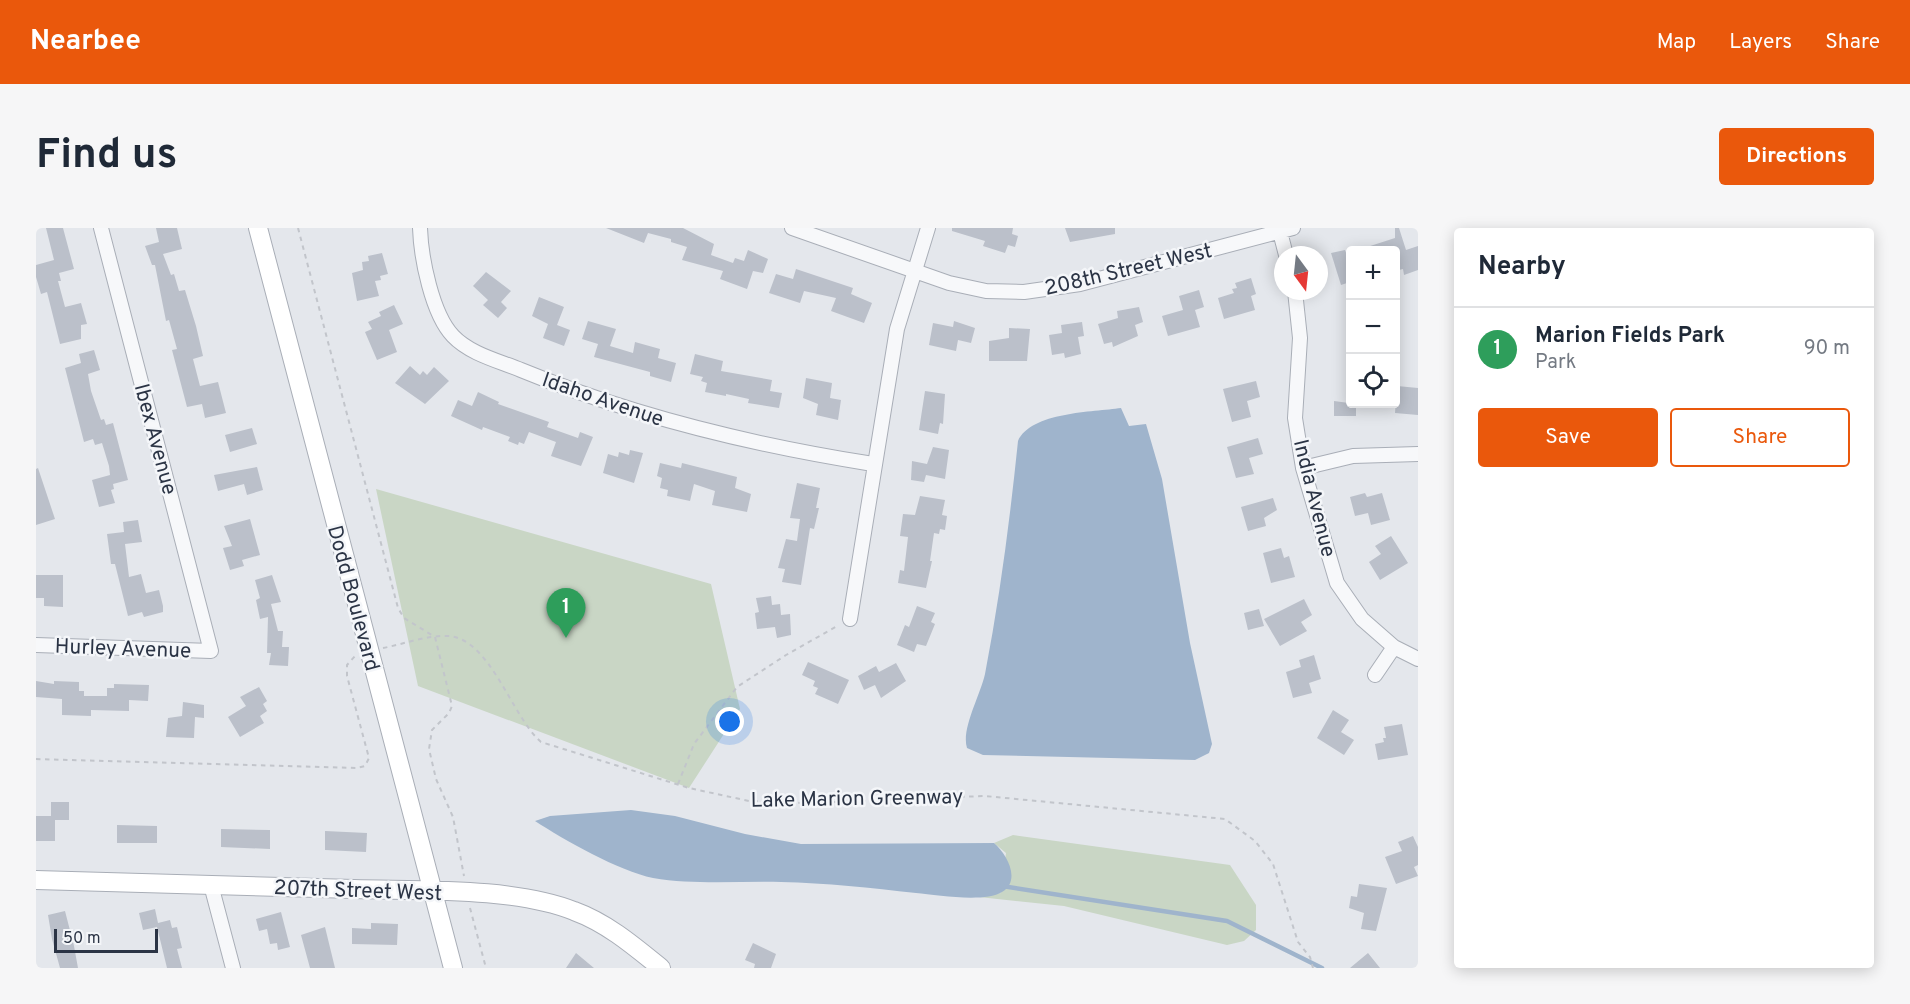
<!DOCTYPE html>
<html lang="en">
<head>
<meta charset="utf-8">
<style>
  :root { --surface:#fff; --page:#f6f6f7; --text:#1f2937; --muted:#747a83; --line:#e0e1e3; --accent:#ea580c }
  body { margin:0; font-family:Overpass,sans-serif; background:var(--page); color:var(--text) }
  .controls { position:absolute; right:18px; top:18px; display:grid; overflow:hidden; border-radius:6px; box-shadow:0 3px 15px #0003 }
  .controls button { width:54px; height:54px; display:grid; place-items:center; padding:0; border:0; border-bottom:2px solid var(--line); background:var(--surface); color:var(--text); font:30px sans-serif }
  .compass { position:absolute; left:1238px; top:18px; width:54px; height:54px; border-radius:50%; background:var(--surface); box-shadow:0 3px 15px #0003; rotate:165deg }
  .scale { position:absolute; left:18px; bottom:15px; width:104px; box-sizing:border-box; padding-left:6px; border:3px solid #2b3445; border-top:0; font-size:16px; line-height:21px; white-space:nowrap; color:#2b3445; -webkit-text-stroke:4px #f4f6f9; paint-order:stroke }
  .you { position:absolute; left:694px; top:494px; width:21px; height:21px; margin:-15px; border:4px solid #fff; border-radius:50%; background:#1a73e8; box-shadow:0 0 0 9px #1a73e833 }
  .badge { display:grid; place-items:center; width:39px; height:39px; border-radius:50%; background:var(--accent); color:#fff; font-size:20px; font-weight:700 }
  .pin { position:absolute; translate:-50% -50px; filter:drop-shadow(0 2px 3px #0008) }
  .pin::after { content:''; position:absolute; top:32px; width:21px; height:18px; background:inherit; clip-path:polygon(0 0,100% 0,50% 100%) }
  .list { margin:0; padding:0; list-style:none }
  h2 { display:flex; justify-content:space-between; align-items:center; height:78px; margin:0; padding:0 24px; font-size:26px }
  h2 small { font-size:20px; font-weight:400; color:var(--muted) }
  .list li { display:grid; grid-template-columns:39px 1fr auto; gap:18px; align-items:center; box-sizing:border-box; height:84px; padding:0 24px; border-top:2px solid var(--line) }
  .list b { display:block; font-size:22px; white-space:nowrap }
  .list p { margin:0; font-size:20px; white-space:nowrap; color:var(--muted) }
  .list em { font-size:20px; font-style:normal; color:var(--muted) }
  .actions { display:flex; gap:12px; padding:18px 24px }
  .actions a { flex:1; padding:14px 0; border:2px solid var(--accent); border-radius:6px; text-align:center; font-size:21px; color:var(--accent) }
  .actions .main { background:var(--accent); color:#fff }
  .icon { flex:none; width:33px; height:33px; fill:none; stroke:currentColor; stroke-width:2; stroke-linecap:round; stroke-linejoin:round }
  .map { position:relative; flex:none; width:1382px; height:740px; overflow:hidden; border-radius:6px }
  header { display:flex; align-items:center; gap:36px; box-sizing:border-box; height:84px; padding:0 30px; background:var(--accent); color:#fff }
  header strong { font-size:28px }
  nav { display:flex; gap:33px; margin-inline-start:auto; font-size:21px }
  .intro { display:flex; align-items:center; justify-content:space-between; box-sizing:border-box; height:144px; padding:0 36px }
  h1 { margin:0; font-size:42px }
  .button { padding:15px 27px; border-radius:6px; background:var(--accent); color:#fff; font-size:21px; font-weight:700 }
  main { display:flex; gap:36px; padding:0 36px }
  aside { flex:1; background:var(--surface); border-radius:6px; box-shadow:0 3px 15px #0003 }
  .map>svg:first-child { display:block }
  .green { fill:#c9d6c5 }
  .water { fill:#9fb4cc }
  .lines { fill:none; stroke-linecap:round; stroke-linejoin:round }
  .stream { stroke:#9fb4cc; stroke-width:4.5 }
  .building { fill:#bbc0ca }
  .street-casing { stroke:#a9aeb7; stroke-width:16 }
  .secondary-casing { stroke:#a9aeb7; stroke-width:20 }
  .path { stroke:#c2c5cb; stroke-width:2; stroke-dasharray:4.5 4.5; stroke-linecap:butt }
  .street { stroke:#f7f8fa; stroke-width:14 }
  .secondary { stroke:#fff; stroke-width:18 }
  .labels { text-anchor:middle; stroke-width:5; stroke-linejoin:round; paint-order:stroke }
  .street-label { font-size:21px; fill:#2b3445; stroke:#f4f6f9 }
</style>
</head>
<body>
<header>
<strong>Nearbee</strong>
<nav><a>Map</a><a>Layers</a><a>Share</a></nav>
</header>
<div class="intro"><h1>Find us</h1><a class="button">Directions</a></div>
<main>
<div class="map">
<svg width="1382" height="740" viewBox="0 0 1382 740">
  <rect width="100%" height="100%" fill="#e4e7ec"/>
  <path class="green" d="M340,261L675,356L704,481L653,560L382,458Z
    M977,607L1194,637L1220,677V702L1208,713L1191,717L1028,678L943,669L965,665L970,625L958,615Z"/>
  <path class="water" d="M1085,180L1093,198L1110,196L1126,251L1154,415L1176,516L1173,525L1159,532L947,527L931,520C925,501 944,468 949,446C964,368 974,291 982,213C995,184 1057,184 1085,180Z
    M595,582L639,588L709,606L765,616L958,615C970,625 986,652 966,664C948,675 901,667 880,665C835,660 790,655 745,654C703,653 658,657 617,650C583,643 528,612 499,593L514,588Z"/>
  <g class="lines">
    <path class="stream" d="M966,658L1191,693L1286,740"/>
  </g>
  <path class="building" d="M10,0H27L38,41L23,45L25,53H22L29,79L45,75L51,96L45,97V111L24,116L11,64L5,66L0,49V37L18,32Z
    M120,0H141L146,21L127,26L135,47L138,46L143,63L149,62L160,98L167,128L157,131L164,158L182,154L190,185L169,190L166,176L151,179L136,122L141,121L133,92L130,93L119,37H116L109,18L123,14Z
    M570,0H647L678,16L675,27L697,35L699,30L708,33L712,22L732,31L727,45L717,43L711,61L684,51L687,43L646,32L651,19L635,14V11L612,5L608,15Z
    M916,0H977L976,6L982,8L979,19L972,17L969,25L947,18L949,13L916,3Z
    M1029,0H1079V6L1034,14Z
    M1359,0H1363L1370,22L1382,18V42L1368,47L1367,41L1359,43V22H1328V20L1359,10Z
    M1309,22L1312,30L1314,29V54L1305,57L1295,25Z
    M346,25L352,46L344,48L345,52L339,53L343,68L321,73L316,45L327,42L326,34L333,33L332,28Z
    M760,41L817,60L815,66L836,75L828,95L795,83L800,70L768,63L764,75L733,65L740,46L757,51Z
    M450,44L475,63L465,74L471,80L462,90L447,77L452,72L437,58Z
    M1215,50L1220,66L1215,68L1219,82L1188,91L1182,70L1198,65L1196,61L1201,60L1199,55Z
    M1163,62L1168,79L1159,82L1164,99L1132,108L1126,88L1147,82L1143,68Z
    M503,69L528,79L521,97L534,102L528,118L507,110L512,96L496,88Z
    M358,77L367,96L353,102L361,124L341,132L329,104L336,101L332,94L345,88L343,84Z
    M1103,79L1107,94L1099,97L1102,108L1077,119L1076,114L1068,116L1062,96L1082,90L1081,83Z
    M552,93L580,101L574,118L597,125L599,114L624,121L622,130L640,135L635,154L614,148V144L558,129L562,116L546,111Z
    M918,93L939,100L935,115L922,112L920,123L893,117L897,95L917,99Z
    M1046,94L1048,108L1042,109L1045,126L1029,130L1028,125L1016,127L1013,107L1026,105L1025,97Z
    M973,100L994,101L991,133H953V113L973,110Z
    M58,122L64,142L52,146L55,163L65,192L68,191L70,197L77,195L92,252L77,256L78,261L75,262L79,275L63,279L56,252L74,247L73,238L66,215L59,217L57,211L48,214L29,140L45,135L43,126Z
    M659,126L687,133L685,143L736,152L734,163L746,165L743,180L712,175L713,171L690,166V168L669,164L671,155L665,153L667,149L654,146Z
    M374,138L384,147L387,143L391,147L398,139L413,153L389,176L359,155Z
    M770,150L796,155L794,170L805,172L802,192L780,187L782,176L767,170Z
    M1220,153L1224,169L1211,173L1215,189L1196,194L1187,161Z
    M1361,158L1382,160V187L1359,185Z
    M889,163L909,166L907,196L904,195L902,206L883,202Z
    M442,164L463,174L462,176L513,194L511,199L542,210L544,204L557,209L545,238L515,228L520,214L493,204L488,216L483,214L482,217L472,213L474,209L447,199L446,202L415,188L422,172L436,178Z
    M1298,173L1320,176V188H1298Z
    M216,200L221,216L194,224L189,207Z
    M1222,210L1227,226L1213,230L1218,246L1200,250L1191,219Z
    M897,219L913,222L909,251L890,247L888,254L875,252L876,233L891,236Z
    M594,222L607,225L598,255L567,245L572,226L582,229L583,224L593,227Z
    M624,235L645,240L646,235L701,249L699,260L715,266L711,284L676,277L679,263L658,256L654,273L631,268L632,262L624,260L626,250L621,248Z
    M221,239L227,262L211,267L208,256L182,263L178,247Z
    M2,240L19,291L0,297V241Z
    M761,255L784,260L780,280H783L778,301L774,300L765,357L746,354L749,341L742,340L750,311L761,313L764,291L754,290Z
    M1329,265L1331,269L1346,265L1354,292L1335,297L1332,285L1319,288L1314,269Z
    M884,268L909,272L906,287L911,288L909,302L904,301L903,306L898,305L894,333H896L890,360L862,355L864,342L868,343L872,309L864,308L867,286L879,287Z
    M1237,270L1241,282L1228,290L1230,298L1212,303L1205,279Z
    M214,291L224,327L206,332L208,338L194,342L187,320L196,318L188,298Z
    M102,292L106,314L89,316L93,349L105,346L110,365L123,362L127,378V384L108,389L106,384L92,388L79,336H75L71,306L88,304L87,294Z
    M1355,308L1372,335L1344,352L1333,334L1345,326L1339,318Z
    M1245,320L1248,330L1253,328L1259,349L1235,355L1227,325Z
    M0,347H27V379L8,378V370H0Z
    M236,347L245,374L235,376L242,403H247L246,419H253L252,438L233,437L235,425H231L232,389L224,391L220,372L224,370L219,352Z
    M735,368L736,377L744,376L745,387L754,386L755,407L741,410L739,399L721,401L719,385L723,384L720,370Z
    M1268,371L1276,387L1265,394L1271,403L1244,418L1228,391Z
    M881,378L899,385L895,394L899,396L890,418L881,416L878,424L861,417L869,397L873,399Z
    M1223,381L1228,398L1212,402L1208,385Z
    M1278,427L1285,451L1273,455L1276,465L1257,470L1250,444L1265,439L1263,432Z
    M772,434L813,452L802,476L779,466L782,460L777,458L779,453L766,447Z
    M860,435L870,453L845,470L839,457L828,462L822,448L840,438L843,444Z
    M0,453L18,456V453L43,454V463H48V468H71V460H78V456L113,457L112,473L93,472V483L55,482V488L26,487V471L0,469Z
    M223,459L231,473L227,476L231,483L224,488L228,495L204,509L192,489L210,478L204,469Z
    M147,474L168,477V490L159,489L158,510L130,509L132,490L146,488Z
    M1297,482L1313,492L1305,504L1318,512L1308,527L1281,510Z
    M1366,496L1372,527L1342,532L1339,516L1348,514L1347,510H1350L1348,499Z
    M15,574H33V592H19V613H0V588H15Z
    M81,597L121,598V615H81Z
    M185,601L234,602V621L185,619Z
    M289,603L331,605L330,624L289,622Z
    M1377,608L1382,619V637L1378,639L1382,648L1360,656L1349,629L1366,623L1362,614Z
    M1323,656L1351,660L1340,703L1325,701L1328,685L1313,680L1315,668L1321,669Z
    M119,681L122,695L134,692L136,700L141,699L146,720L141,721L146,740H131L121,699L107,702L103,685Z
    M29,683L38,718L42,740H24L16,711L12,687Z
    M245,684L254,719L242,722L241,715L234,716L231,701L223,703L220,691Z
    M335,695L362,696L361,717L316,716V700L335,701Z
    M289,699L299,740H274L265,707Z
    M717,715L740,726L735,740H718L719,736L709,732Z
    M540,725L558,740H530Z
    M1332,725L1344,740H1314Z"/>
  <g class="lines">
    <defs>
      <path id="street" d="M384,0C385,30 396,86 417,108C434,126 463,133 485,142C599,189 716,217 837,236
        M756,0L913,55L950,63L988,64L1044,56L1257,0
        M1243,0L1250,27
        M1259,63L1264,110L1259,190L1267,240L1301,355L1326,391L1358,419L1382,431
        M1267,240L1317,228L1382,226
        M814,391L861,101L892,0
        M0,417L175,423L65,0
        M1339,447L1358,419
        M175,657L197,740"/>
      <path id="secondary" d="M222,0L417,740
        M0,652C106,655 212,658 318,661C383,663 478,659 538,683C571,695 598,718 625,740"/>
    </defs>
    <use href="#street" class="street-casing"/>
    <use href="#secondary" class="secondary-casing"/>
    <path class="path" d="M262,0L362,380L368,390L399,409L416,478L413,485L396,502L393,521L400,551L417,589L428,648
      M347,420C368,416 391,407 412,408C454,410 476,489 505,514L653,560L713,573L770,575L949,568L1189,591L1219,613L1237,636L1262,714L1274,729L1277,740
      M0,531L320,540L329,538L333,530L311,448V437L319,428
      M642,556L658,516L701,459L750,427L803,397
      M434,680L450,740"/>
    <use href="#street" class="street"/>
    <use href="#secondary" class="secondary"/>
  </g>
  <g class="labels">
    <g class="street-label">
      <text transform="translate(1092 41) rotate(-13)" y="7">208th Street West</text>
      <text transform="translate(567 171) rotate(19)" y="7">Idaho Avenue</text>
      <text transform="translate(120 211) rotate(75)" y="7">Ibex Avenue</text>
      <text transform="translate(1279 270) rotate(76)" y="7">India Avenue</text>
      <text transform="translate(318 370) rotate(75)" y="7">Dodd Boulevard</text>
      <text transform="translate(87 420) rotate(2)" y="7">Hurley Avenue</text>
      <text transform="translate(821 570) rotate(-1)" y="7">Lake Marion Greenway</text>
      <text transform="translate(322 662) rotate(2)" y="7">207th Street West</text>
    </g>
  </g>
</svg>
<div class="controls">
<button>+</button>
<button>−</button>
<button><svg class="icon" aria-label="locate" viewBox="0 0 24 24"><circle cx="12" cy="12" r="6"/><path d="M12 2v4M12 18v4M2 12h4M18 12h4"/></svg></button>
</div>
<svg class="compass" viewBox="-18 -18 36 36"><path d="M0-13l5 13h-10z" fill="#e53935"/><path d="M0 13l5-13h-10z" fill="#747a83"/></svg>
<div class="scale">50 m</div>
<div class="you"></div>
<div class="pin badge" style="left:530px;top:410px;background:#2e9e5b">1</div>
</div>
<aside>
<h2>Nearby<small></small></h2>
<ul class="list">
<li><span class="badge" style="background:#2e9e5b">1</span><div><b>Marion Fields Park</b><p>Park</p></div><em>90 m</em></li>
</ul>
<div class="actions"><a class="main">Save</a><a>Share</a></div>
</aside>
</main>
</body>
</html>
